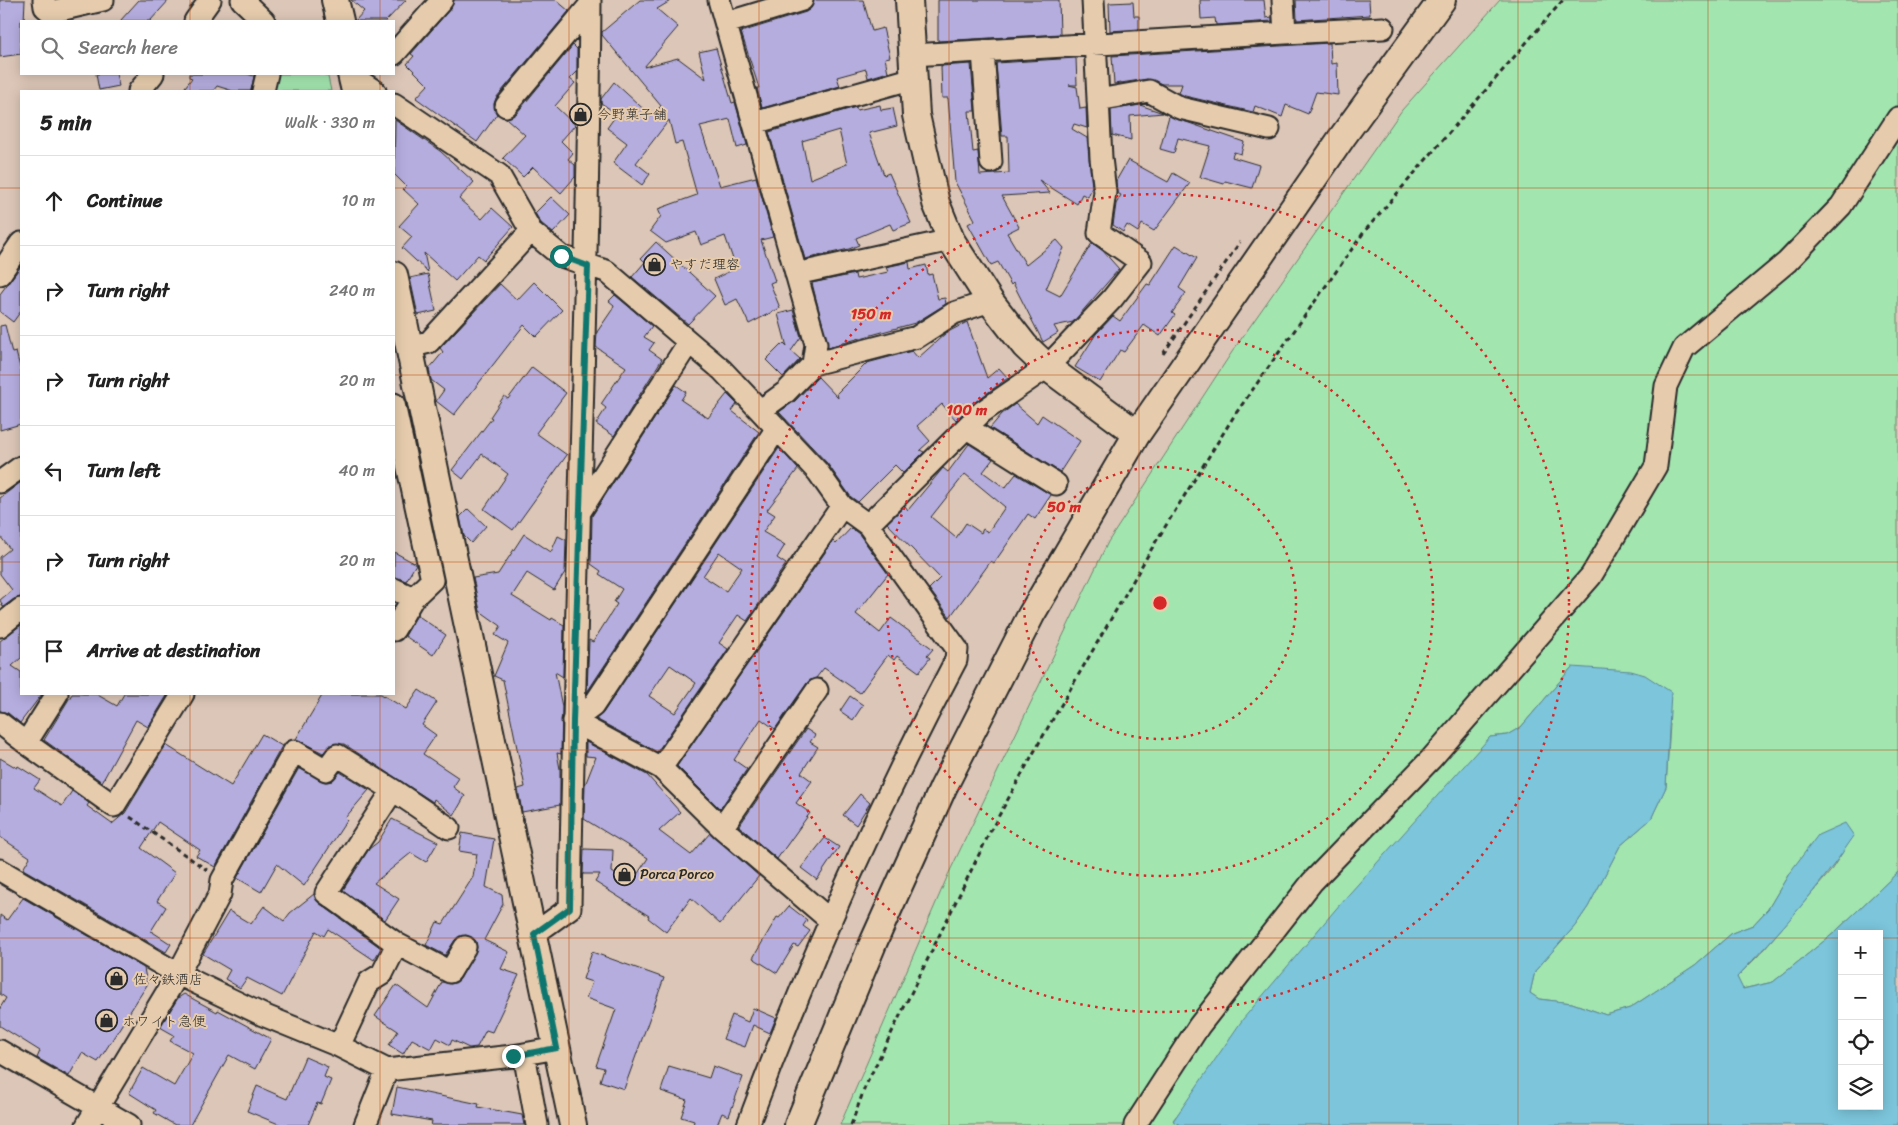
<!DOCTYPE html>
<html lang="en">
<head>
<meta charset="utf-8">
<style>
  :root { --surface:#fff; --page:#f6f6f6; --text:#222; --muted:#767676; --line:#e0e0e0 }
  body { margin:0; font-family:Sriracha,"Klee One",sans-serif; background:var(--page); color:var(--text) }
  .controls { position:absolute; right:15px; bottom:15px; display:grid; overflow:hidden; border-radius:0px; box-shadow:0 2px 12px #0003 }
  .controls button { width:45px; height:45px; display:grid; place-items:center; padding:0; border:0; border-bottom:1px solid var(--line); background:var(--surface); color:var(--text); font:25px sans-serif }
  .stop { position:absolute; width:15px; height:15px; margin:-11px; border:4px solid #0f766e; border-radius:50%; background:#fff }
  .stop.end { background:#0f766e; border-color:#fff; box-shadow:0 1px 5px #0008 }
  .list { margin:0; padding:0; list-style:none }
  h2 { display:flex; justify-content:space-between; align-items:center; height:65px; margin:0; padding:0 20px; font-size:21px }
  h2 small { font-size:16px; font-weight:400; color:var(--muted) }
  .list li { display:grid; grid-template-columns:32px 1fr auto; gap:15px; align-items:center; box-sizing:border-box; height:90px; padding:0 20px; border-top:1px solid var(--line) }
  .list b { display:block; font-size:19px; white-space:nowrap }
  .list em { font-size:16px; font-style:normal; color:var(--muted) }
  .icon { flex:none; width:28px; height:28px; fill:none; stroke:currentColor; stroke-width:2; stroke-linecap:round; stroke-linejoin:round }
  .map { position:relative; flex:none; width:1898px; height:1125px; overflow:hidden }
  .search { position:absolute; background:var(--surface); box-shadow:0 2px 12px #0003; left:20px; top:20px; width:375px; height:55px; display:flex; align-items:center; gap:12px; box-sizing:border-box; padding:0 18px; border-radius:0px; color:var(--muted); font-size:19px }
  .panel { position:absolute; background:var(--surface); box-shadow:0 2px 12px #0003; left:20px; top:90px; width:375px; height:605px; border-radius:0px }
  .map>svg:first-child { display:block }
  .green { fill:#a3e5af; stroke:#67886d }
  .water { fill:#7bc5db; stroke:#5b8795; fill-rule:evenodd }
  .building { fill:#b5adde; stroke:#2b2b2b; fill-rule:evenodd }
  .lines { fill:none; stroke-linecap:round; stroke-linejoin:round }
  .minor-casing { stroke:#2b2b2b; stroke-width:25 }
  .tertiary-casing { stroke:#2b2b2b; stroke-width:30 }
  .path { stroke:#2b2b2b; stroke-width:3; stroke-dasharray:5 4; stroke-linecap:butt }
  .minor { stroke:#e6ccad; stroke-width:21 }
  .tertiary { stroke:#e6ccad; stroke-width:26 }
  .route { stroke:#0f766e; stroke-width:6 }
  .grid { fill:none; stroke:#b94e14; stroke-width:1; stroke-opacity:0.55 }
  .ring { fill:none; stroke:#d62828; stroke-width:2.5; stroke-dasharray:2.5 5 }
  .labels { text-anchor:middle; stroke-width:4; stroke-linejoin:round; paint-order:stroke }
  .poi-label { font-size:14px; fill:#2b2b2b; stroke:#e6ccad; text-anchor:start }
  .centre { fill:#d62828; stroke:#e6ccad; stroke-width:2.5 }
  .ring-label { font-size:15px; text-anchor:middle; font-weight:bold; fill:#d62828; stroke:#e6ccad; stroke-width:4; stroke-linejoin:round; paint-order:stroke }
</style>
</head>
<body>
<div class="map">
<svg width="1898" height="1125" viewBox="0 0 1898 1125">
  <rect width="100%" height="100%" fill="#dcc6b7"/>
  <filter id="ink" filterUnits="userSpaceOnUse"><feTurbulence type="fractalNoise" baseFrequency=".02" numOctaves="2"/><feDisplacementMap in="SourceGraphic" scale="10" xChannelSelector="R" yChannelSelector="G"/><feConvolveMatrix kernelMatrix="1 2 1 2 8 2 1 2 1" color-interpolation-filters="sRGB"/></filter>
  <g filter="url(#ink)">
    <path class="green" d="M1500,0H1898V872L1834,933L1773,982L1742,989L1737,977L1758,956L1830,872L1853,836L1790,872L1768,909L1753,925L1732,933L1695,965L1630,1008L1606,1015L1572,1003L1539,999L1530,993L1535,971L1575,926L1588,907L1620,846L1651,819L1666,787L1670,724L1572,667L1521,727L1507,735L1490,737L1173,1120L1180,1125H840L948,875L1108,542L1232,352L1402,110Z
      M273,74H323L328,77L331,91H270Z"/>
    <path class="water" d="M1572,667L1631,671L1645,675L1671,692L1666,787L1651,819L1620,846L1588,907L1575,926L1535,971L1530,993L1539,999L1572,1003L1606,1015L1630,1008L1695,965L1732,933L1753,925L1768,909L1790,872L1818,835L1845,823L1854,836C1820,887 1779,933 1737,977L1743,989L1773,982L1834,933L1898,872V1125H1180L1173,1121L1243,1019L1341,903L1490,737L1507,735L1521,727ZM1842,934H1879V1106H1842Z"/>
    <path class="building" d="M0,0H25L24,21H21V54L0,57Z
      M139,0H169L150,21H120Z
      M351,0H406L386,21H355L364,11Z
      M454,0H556L569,11L496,98L494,104L497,114L477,142L416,98L428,85L407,64L414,56L411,54L451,8Z
      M640,0H672L657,9L678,27L644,67L678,58L706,79L699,52L716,48L732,103L735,102L747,145L737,148L730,119L700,126L720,186L756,177L773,237L761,240L775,281L770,283L780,308L749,324L737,299L725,305L714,279L736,268L725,236L701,245L696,232L666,243L650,231L661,216L658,209L697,195L682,142L675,144L669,120L636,163L650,174L642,185L613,163L627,143L607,128L617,114L601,103V99L614,82L651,116L661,106L602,35V32Z
      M814,0H863L872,31L883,28L890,57L885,58L888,72L868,78L866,69L837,77L840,86L762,108L757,88H759L741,32L806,12L811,8Z
      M938,0H1059L1060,34L938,41Z
      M1200,0H1264L1266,18L1272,17V21L1216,25L1215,18L1201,19Z
      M1296,0H1369L1370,15L1297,20Z
      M1133,2L1134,16H1139V29L1110,31L1109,3Z
      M1330,43L1331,64L1337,63L1338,95L1316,92L1308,114L1286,105L1282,117L1255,106L1253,112L1185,96L1179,93L1182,84H1162L1147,79L1114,84L1112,56Z
      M573,45L577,49V72L570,79L575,83L555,106L575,125L561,141L573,153L568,159L575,165V177L561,193L533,167L523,177L503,158L525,135L506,118L516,114Z
      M1076,58L1077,85H1069L1077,87L1080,109L1086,108L1087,128L1074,124L1072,129L1087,138L1092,187L1088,197L1082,194L1077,204L1039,180L1050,193L1002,196L1019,227L1007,233L1026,265L1057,240L1064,248L1046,289L1060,296L1092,243L1103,251L1119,269L1073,322L1054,326L1058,333L1043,342L1013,283L1011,285L998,262L991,265L968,224L975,220L955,182L948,98H942L941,66L971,64L975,111H969L973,152L978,151L980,175L1009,173L1008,136H1002L996,63Z
      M96,74H116L119,86L99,90Z
      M189,74H247L254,76L251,91H233L217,86L213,91H182L192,78L189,77Z
      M880,105L881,110L893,108L897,126L869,133L884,175L889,173L911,223L893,230L890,224L856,238L859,245L849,249L805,259L769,132L856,107L857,110ZM839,130L847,164L810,179L802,141Z
      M1140,105L1163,113L1130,116L1131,140L1112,135L1111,110Z
      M1169,116L1244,142L1241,154L1234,152L1232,157L1259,165L1252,188L1225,181L1224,184L1200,177L1210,146L1178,138L1174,153L1160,149Z
      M395,120L440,151L474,182L459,199L482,219L492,208L513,227L484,260L478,255L455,281L424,253L428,272L402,248L412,237L399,226L419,204L403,189L406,186L394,174Z
      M1128,160L1168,182L1173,173L1190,183L1154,231L1142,224L1138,232L1127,225L1123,232L1113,225L1116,204L1121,195L1117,193L1116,181Z
      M551,197L570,215L553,233L541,223L535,213Z
      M656,242L715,296L688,324L632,277L645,262L641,258Z
      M1176,245L1197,258L1179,288L1186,293L1172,313L1175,315L1160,336L1144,325L1124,352L1120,350L1100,382L1075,367L1096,334L1113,316L1120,321L1147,284L1150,285Z
      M909,262L910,269L926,265L928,275L932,274L938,299L945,298L946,304L915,323L828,347L812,283L855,274L856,279L888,272L886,267Z
      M21,266V311L13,322L0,312V294Z
      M428,274L436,311L418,315L410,278Z
      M534,282L562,310L536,337L524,325L454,415L436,401L444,390L431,380L429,369L443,352L440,348L500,284L517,300Z
      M615,295L652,326L644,337L654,343L649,350L662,359L614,436L596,424L606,408L601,404L626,367L596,347L597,332L612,310L614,305L609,301Z
      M793,310L801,337L791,351L800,359L783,377L766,360L783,343L787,347L778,314Z
      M967,322L987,378L999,368L1008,378L975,402L956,420L942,404L917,426L930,441L920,450L924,452L903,473L895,465L858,502L851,497L827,463L779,412L795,401L818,377L838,398L837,393L867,363L912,351L918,358L946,333Z
      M5,325L12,353L16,352L21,371V424L0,430V326Z
      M532,367L566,393L536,433L567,455L513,530L484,509L508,474L482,454L463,479L452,470L492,418L490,417L504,396L508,399Z
      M676,385L686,392L681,400L708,418L727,394L737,404L732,411L759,432L587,692L589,640L593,642L617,604L614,602L622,589L599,574L601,571L591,564L592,516Z
      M1015,404L1037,423L1042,415L1080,441L1060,472L990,428L1002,414Z
      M969,444L993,459L983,472L1005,488L1016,474L1051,495L1035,519L1028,514L994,563L991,561L950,617L929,589L940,578L887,523L905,506L908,510L943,468L948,472ZM965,474L1005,507L988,532L983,529L981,533L966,523L956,538L931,517Z
      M779,448L798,469L767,510L775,515L763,532L785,545L777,558L786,564L747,621L738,615L719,643L728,649L657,752L596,719L603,713ZM719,552L742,568L726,591L703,576ZM670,665L696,683L675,713L649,696Z
      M21,482V597L14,599L3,607L0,600L12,590L0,574V557L10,549L0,536V498Z
      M468,509L486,526L471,543L464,536L460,517Z
      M851,528L859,534L888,574L856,614L880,633L891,618L933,649L927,656L930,658L919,672L897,656L894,660L888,655L860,693L824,668L816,678L807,683L775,729L761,719L734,760L747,769L720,809L677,766L833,541L836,544Z
      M524,534L551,552L558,536L566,540L565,572L554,590L527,573L512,596L551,620L552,618L564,625L563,677L555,672L562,707L561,754L557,753L560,769V805L522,812L518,789L525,787L503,680L494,676L508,643L495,635L501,626L480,611L473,578L498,574Z
      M394,552L416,564L406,581L394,577Z
      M417,615L446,635L433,655L405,636Z
      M21,625V658L12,666L21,672V694H42L20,723L8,713L0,711V641Z
      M419,690L437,702L422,725L436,735L423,754L459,778L453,787L465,796L454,815L434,799L433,802L344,744H332L323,753L296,739L323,694H381L406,709Z
      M72,694H96L117,706L124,694H168L148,727L136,720L102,782L44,740Z
      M850,696L863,705L853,720L840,711Z
      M806,729L815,735L810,742L818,747L801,773L812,781L796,803L810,813L777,859L739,826Z
      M262,734L282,746L215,867L196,856L200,850L158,822L141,848L175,873L157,901L166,907L151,931L171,944L166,952L23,869L30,857L0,837V758L17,768L18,766L40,780L34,788L62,806L72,791L89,803L87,806L112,824L125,813L166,745L231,786Z
      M586,742L647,775L680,812L659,831L691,855L710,833L759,876L720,924L691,898L666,932L648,918L649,916L595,882L600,874H583L584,849L613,850L612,872L631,884L648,858L584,819L585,785L596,757L586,756Z
      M299,768L325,782L332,781L340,772L369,790L345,818L347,820L304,886L277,864L261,892L237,878Z
      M860,794L870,803L856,825L843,815Z
      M392,819L438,842L426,862L411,853L374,883L399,899L385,920L343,890L369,849L378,842Z
      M462,833L494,839L486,887L502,895L503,904L484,940L509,952L501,969L519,975L492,1032L486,1030L477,1047L469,1048L452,1040L450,1045L437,1038L431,1049L412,1039L403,1054L389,1045L398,1031L375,1016L396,985L428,1008L442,982L451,984L460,979L477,948L476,941L466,935L455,940L445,955L426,945L437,922L443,924L473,877L477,854L459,851Z
      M825,838L839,847L817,880L801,868Z
      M314,894L319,903L381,948L374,960L328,929L324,936L316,931L282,996L247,978L240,988L225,979L230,970L203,954L229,911L251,924L264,906L284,921L290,913Z
      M23,898L144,968L147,985L98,1062L82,1053L69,1076L37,1058L40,1051L0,1026V1008L6,998L0,994V915L7,920Z
      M789,906L807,920L803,926L810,931L798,947L794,945L777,973L753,958L777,917L779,918Z
      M592,952L664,978L624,1089L600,1081L604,1068L596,1066L616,1009L586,998L592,982L583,979Z
      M184,994L217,1012L218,1010L271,1039L255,1069L229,1055L190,1125H175L154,1113L156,1110L129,1093L143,1068L174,1086L193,1053L170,1041L174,1035L160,1027L178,998Z
      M753,1008L776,1018L770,1033L753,1025L745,1047L723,1039L732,1015L748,1022Z
      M305,1057L328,1067L324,1077L331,1080L321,1104L317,1103L308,1125H281L247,1111L257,1086L287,1099Z
      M669,1066L709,1078L713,1066L743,1077L729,1116L722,1113L717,1125H693L694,1121L681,1117L687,1100L661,1091Z
      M397,1087L479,1104L478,1107L522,1115L524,1125H431L432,1121L392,1114Z"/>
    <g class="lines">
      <defs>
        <path id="minor" d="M44,0L45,7L51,12L103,0
          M242,0L264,21
          M719,0L816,344L813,364L786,392L761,410
          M195,21L210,0
          M726,23L802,0
          M1285,33L1383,28
          M983,51L991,162
          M394,54L442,0
          M912,55L1285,33L1283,0
          M349,74L375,91
          M139,91L153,74
          M263,91L267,74
          M1098,100L1149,91L1180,108L1269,129
          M394,104L499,175L531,231L561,256L606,271L722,370L818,472L842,506L868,525L957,649L956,660C876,810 807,966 748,1125
          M506,106L590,5
          M754,123L914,78
          M0,274L21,243
          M796,274L951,240
          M409,347L429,342L531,231
          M813,364L917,337L954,313L990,301
          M394,404L432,580L413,598
          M777,428L593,706L573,721L661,768L722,828L831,921
          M967,428L1056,484
          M0,482L21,467
          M581,510L689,342
          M868,525L982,412L1047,367L1112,299L1141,262L1099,233L1105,192L1101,158L1093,0
          M394,589L413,598L394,630
          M0,626L21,609
          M57,694L26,743L114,806L183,694
          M0,723L26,743
          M661,768L842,506
          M393,790L449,828
          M722,828L817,690
          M0,870L178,974L263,1015L339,1046L387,1070L513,1056L557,1048
          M534,934L570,908C575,605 588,303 590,0
          M397,944L450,972L465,947
          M0,1051L129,1125
          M524,1054L537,1125
          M87,1125L178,974L220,894L222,880L294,751L326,770L337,755L393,790L326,893L397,944L382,974L369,982L339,1046
          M365,1125L387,1070
          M1135,1125L1199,1026L1312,882L1431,759L1591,576L1656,466L1666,386L1684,348L1787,262L1841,206L1898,118"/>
        <path id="tertiary" d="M335,0L340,21
          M909,0L916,115L936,203L951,240L990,301L1025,346L1047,367L1137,434
          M351,74L355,91
          M394,275L573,1125
          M798,1125L874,941L943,788L1031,615L1137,434L1343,136L1442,0"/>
      </defs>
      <use href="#minor" class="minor-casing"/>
      <use href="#tertiary" class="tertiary-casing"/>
      <path class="path" d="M1163,354L1240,242
        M130,817L207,870
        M851,1125L865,1087L991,830L1039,743L1155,543L1234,416L1364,232L1563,0"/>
      <use href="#minor" class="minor"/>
      <use href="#tertiary" class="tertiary"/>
    </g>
  </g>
  <g class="lines" filter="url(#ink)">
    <path class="route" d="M513,1056L557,1048L534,934L570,908L573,721L588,266L561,256"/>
  </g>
  <path class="grid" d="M190,0V21M380,0V21M569,0V1125M759,0V1125M949,0V1125M1139,0V1125M1329,0V1125M1518,0V1125M1708,0V1125M190,74V91M380,74V91M0,188H21M394,188H1898M0,375H21M394,375H1898M0,562H21M394,562H1898M190,694V1125M380,694V1125M0,750H1898M0,938H1842M1879,938H1898"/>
  <g class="ring">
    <circle cx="1160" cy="603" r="136"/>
    <circle cx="1160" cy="603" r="273"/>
    <circle cx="1160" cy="603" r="409"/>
  </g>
  <defs>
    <symbol id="shop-ring" viewBox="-11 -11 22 22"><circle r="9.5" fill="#e6ccad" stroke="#2b2b2b" stroke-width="1.5"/><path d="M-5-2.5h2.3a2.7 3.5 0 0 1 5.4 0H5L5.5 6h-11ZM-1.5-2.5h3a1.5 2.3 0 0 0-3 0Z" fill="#2b2b2b"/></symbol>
  </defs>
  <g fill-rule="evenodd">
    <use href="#shop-ring" x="568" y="102" width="25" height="25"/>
    <use href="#shop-ring" x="642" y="252" width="25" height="25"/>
    <use href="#shop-ring" x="612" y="862" width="25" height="25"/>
    <use href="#shop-ring" x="104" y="966" width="25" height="25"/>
    <use href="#shop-ring" x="94" y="1008" width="25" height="25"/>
  </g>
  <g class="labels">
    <g class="poi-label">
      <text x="597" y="119">今野菓子舗</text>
      <text x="670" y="269">やすだ理容</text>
      <text x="640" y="879">Porca Porco</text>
      <text x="133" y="984">佐々鉄酒店</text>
      <text x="122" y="1026">ホワイト急便</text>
    </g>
  </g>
  <circle cx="1160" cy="603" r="8" class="centre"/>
  <g class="ring-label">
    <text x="871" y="319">150 m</text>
    <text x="967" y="415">100 m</text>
    <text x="1064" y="512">50 m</text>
  </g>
</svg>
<div class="controls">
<button>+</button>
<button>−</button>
<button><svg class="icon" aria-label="locate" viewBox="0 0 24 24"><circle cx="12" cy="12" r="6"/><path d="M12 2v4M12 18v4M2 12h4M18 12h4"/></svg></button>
<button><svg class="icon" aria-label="layers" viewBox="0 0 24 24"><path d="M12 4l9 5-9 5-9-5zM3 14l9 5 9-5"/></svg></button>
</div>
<div class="stop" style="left:561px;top:256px"></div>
<div class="stop end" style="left:513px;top:1056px"></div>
<div class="search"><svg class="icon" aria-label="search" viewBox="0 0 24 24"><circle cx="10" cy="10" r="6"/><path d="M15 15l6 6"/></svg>Search here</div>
<section class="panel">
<h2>5 min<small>Walk · 330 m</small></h2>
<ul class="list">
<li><svg class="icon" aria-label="ahead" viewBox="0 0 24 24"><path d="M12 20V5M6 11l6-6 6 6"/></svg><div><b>Continue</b></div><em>10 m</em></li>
<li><svg class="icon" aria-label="right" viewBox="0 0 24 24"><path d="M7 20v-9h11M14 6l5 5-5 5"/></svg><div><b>Turn right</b></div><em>240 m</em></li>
<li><svg class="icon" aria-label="right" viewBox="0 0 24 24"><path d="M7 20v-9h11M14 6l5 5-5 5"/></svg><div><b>Turn right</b></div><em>20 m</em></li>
<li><svg class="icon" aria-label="left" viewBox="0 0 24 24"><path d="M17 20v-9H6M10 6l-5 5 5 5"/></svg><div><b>Turn left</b></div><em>40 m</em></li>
<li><svg class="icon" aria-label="right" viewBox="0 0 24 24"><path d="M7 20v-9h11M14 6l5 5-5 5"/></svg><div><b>Turn right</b></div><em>20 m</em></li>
<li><svg class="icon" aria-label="arrive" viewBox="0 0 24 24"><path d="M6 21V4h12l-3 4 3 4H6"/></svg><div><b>Arrive at destination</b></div></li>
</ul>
</section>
</div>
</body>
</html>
